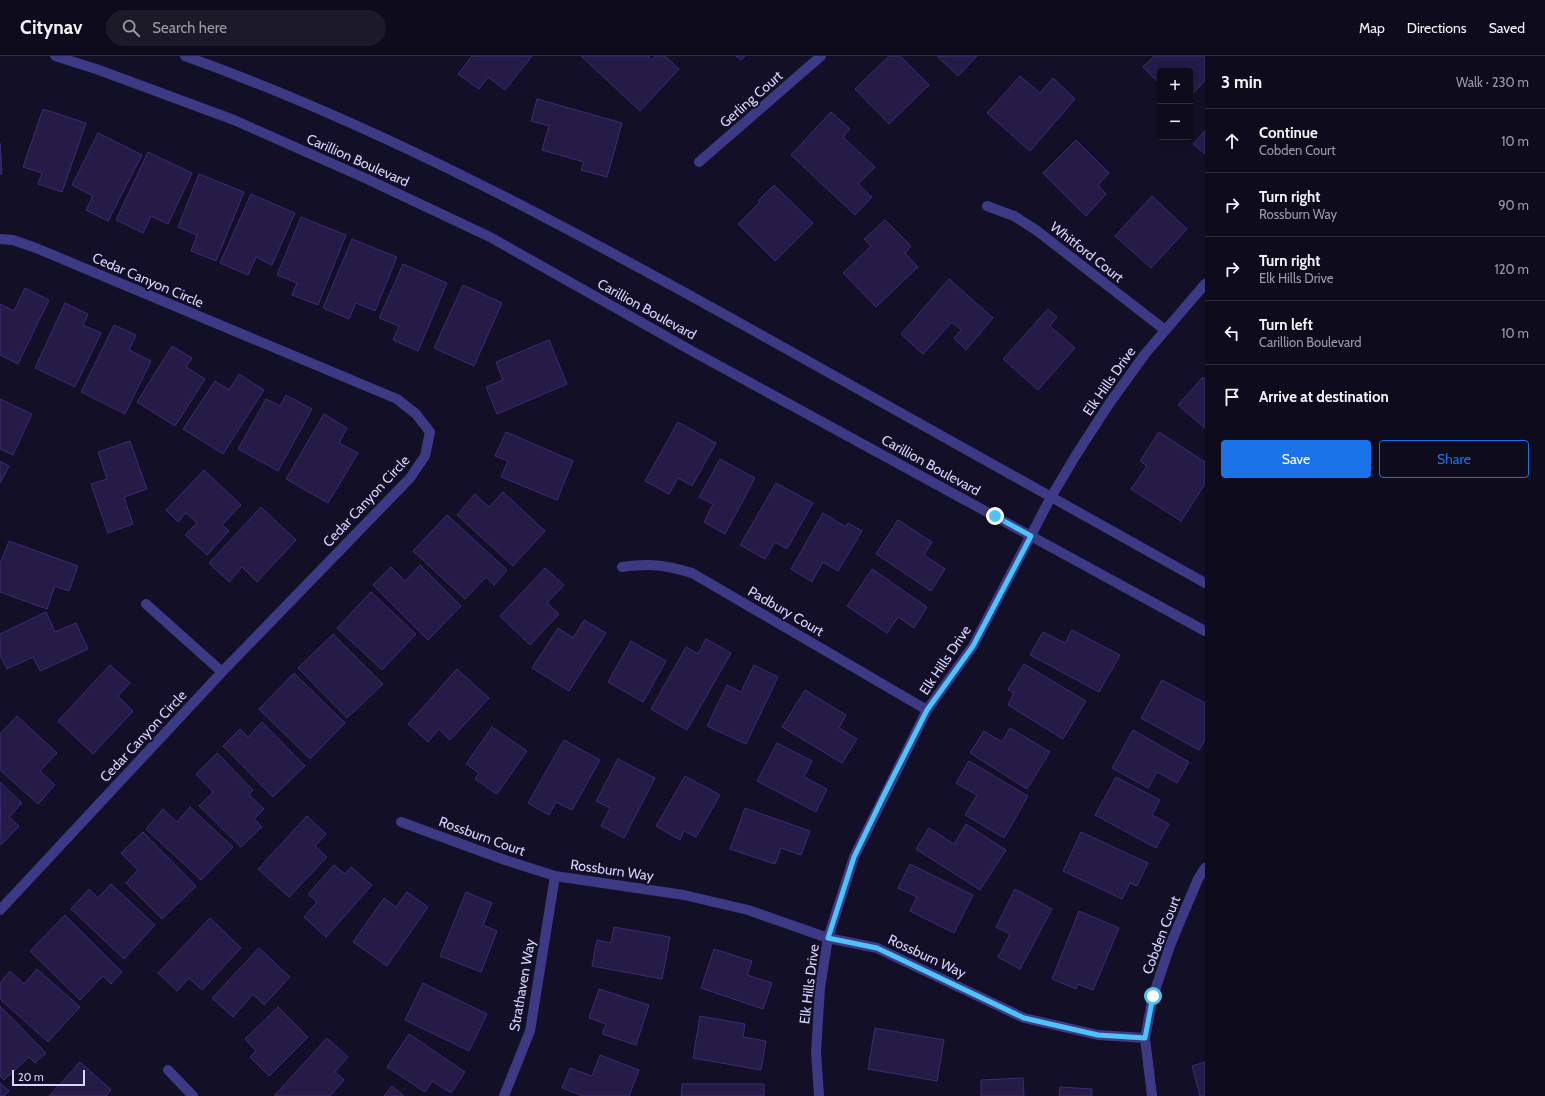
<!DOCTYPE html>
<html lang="en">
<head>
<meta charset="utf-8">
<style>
  :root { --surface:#0e0b1c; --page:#1c1929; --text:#f1f3f6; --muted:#9b9ba3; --line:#2e2b3b; --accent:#1a73e8 }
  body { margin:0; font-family:Cabin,sans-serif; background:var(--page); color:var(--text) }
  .controls { position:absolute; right:12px; top:12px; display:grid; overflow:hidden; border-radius:4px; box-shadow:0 2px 6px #0003 }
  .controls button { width:36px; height:36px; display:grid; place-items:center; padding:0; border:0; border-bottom:1px solid var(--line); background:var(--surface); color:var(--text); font:20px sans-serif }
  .scale { position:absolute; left:12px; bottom:10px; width:73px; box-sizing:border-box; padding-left:4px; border:2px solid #d9d4ff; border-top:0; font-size:11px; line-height:14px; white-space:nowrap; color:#d9d4ff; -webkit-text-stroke:3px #130f26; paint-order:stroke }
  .stop { position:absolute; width:12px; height:12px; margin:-9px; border:3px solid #4fc3f7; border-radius:50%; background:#fff }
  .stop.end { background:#4fc3f7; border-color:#fff; box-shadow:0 1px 4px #0008 }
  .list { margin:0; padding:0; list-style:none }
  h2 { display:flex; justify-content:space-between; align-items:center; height:52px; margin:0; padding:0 16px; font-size:17px }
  h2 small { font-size:13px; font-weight:400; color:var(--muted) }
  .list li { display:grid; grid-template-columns:26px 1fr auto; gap:12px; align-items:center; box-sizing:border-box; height:64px; padding:0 16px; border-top:1px solid var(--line) }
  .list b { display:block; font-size:15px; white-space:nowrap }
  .list p { margin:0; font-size:13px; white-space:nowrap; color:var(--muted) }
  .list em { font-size:13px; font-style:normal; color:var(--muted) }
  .actions { display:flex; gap:8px; padding:12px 16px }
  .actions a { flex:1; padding:9px 0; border:1px solid var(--accent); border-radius:4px; text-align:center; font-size:14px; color:var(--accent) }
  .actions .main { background:var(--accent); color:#fff }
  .icon { flex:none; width:22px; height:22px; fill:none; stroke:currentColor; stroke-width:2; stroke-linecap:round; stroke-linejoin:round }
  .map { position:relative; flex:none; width:1205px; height:1040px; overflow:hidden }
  header { display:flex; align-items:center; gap:24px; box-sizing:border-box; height:56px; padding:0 20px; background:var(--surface); border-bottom:1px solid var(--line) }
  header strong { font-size:19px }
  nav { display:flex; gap:22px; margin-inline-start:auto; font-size:14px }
  .search { width:280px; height:36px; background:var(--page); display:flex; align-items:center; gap:10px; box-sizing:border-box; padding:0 14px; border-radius:22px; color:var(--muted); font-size:15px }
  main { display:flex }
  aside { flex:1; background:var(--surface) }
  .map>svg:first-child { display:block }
  .building { fill:#241b47; stroke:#3b2d73 }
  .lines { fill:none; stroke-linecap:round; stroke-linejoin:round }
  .street { stroke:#3d3a85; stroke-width:10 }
  .route { stroke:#4fc3f7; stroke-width:5 }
  .labels { text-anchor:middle; stroke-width:4; stroke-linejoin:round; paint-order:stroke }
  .street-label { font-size:14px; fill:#d9d4ff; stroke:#130f26 }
</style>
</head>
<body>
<header>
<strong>Citynav</strong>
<div class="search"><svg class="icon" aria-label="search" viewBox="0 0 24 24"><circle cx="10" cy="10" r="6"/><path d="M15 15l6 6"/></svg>Search here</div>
<nav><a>Map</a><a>Directions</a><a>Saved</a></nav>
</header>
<main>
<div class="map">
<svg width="1205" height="1040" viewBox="0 0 1205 1040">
  <rect width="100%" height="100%" fill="#130f26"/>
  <path class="building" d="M472,0H532L505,34L488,21L479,33L458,18Z
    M581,0H648L652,4L655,0H665L679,13L640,55Z
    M736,0H745L741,4Z
    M889,0H900L929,29L889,68L855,33Z
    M937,0H977L958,20Z
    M1154,0H1205V25L1190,40V15H1160V28L1143,11Z
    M1020,20L1040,37L1053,22L1075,43L1030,95L987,57Z
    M537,43L622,67L607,121L581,114L584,106L542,94L549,70L531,65Z
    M43,53L86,67L62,136L38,128L42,117L23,111Z
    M831,56L850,73L843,81L875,111L858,128L872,141L855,159L791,99Z
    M1205,75V98L1193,88Z
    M98,77L142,99L108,165L86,154L93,140L72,129Z
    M1076,84L1109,117L1098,129L1106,138L1086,160L1043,117Z
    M0,87L2,118H0Z
    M148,96L192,117L168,168L151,160L143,177L116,164Z
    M199,118L244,136L216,205L191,195L197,179L178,171Z
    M774,129L813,167L775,205L738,168L760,146L758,145Z
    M251,138L295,157L272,209L256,201L248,219L220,207Z
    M1152,140L1187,173L1151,212L1115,180Z
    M301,161L346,179L318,249L292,239L297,227L277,219Z
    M885,164L911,190L905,197L918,211L876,251L843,217L871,190L864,183Z
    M352,183L397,201L375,255L356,247L349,263L323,252Z
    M403,208L447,227L418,295L393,284L399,270L379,262Z
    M949,223L993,262L966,294L954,282L961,274L952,266L923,298L901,278Z
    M463,229L502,247L474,310L434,292Z
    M25,232L49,244L18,308L0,299V248L14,255Z
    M65,247L88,258L83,269L101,277L75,331L35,312Z
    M1048,253L1057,261L1050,270L1075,292L1038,334L1003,303Z
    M114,269L136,279L129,294L151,305L125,358L81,336Z
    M549,284L567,328L497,358L486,331L503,324L496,306Z
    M172,290L192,302L186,311L205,323L175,370L137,346Z
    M239,318L264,334L223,398L183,373L215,325L229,334Z
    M1203,321L1205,323V372L1178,349Z
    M286,339L312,353L278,415L238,393L266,343L280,350Z
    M0,343L32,358L13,399L0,393Z
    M324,358L347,372L339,387L358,397L328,447L286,423Z
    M678,366L716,387L692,430L678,422L669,438L645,425Z
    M506,376L573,405L557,444L501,421L508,405L495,400Z
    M1159,376L1205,406V428L1181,465L1131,433L1147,410L1140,405Z
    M130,385L147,433L124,441L133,468L108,477L91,428L107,423L98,396Z
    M720,403L755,422L725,478L704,466L713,448L699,441Z
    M0,405L9,410L0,427Z
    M204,414L241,449L222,469L229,475L207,499L185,479L197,467L186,457L178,466L166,454Z
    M776,427L813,447L787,493L775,486L765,503L740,489Z
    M503,436L545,475L513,510L457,459L475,438L489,451Z
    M261,451L296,484L257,526L242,511L229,526L209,507Z
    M823,457L846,471L848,467L862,475L838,515L823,506L812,526L791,513Z
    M447,459L507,514L494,529L486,521L465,543L413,495Z
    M898,464L932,486L924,499L945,513L931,535L876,498Z
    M9,485L78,510L69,535L55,530L47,553L0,536V508Z
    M420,509L461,550L428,584L373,529L391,511L405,525Z
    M545,512L564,529L547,547L559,558L530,589L500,560Z
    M872,513L927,551L914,572L898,561L887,577L847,550Z
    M371,536L416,578L382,614L337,572Z
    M46,556L55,576L76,567L88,593L40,615L33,601L7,613L0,599V578Z
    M584,564L606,577L569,635L532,612L558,572L573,582Z
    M1072,574L1120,599L1099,636L1030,599L1043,576L1065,587Z
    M333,578L383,628L347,662L298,612Z
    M706,583L731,597L687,674L651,653L686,591L698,598Z
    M631,585L666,605L643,646L608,626Z
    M1024,608L1086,645L1063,683L1008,649L1014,637L1008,634Z
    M110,609L130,627L118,640L133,655L93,698L58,665Z
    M754,609L778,621L746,688L707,670L727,629L741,636Z
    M457,613L489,642L450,684L439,673L428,686L408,668Z
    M294,617L345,667L310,703L259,653Z
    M1162,624L1205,647V684L1199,694L1141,662Z
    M805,634L846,659L839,672L857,683L842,707L782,671Z
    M17,660L57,697L40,715L55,729L38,748L0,714V678Z
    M262,666L305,710L273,741L223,690L240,673L248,681Z
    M492,671L527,695L497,738L475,723L479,717L466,708Z
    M1010,672L1050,696L1027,733L970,697L984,675L1002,686Z
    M1133,674L1189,706L1177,727L1157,716L1148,732L1112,712Z
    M564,684L600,704L572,754L556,746L549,759L528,747Z
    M777,687L812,705L804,721L827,733L816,756L757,725Z
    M217,697L253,734L249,739L264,753L254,763L262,771L241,791L199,750L213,736L196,718Z
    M618,703L655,722L624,782L601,770L610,752L596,745Z
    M969,705L1028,740L1004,782L965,759L977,739L956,727Z
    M685,720L720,739L696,781L684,775L680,784L656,770Z
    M1116,721L1160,744L1152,759L1169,768L1156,792L1095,759Z
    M0,726L22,747L9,761L19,770L1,789Z
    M190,751L233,791L201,824L146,773L163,753L177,766Z
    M745,752L810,775L801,799L781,792L775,808L730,793Z
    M307,760L326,778L315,790L327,801L289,841L258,813Z
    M966,768L1006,794L980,834L916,793L929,772L954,788Z
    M143,776L196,830L162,863L126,827L138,814L121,797Z
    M1081,776L1148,807L1137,830L1130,827L1122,843L1063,815Z
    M910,808L973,839L954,877L910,855L917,841L898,832Z
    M334,809L345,818L351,811L372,829L326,881L304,861L317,846L308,838Z
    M111,828L155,869L124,903L71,853L89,833L98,842Z
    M1015,833L1052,853L1020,913L998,901L1010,878L996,871Z
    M407,836L428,851L387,910L353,886L384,842L396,851Z
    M466,836L492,847L483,869L497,875L481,916L440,900Z
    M1079,855L1119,872L1093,934L1078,928L1076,933L1052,923Z
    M65,859L122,916L111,928L103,920L80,944L30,895Z
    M210,862L241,892L202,934L189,922L177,935L158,917Z
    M614,871L670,881L662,923L592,910L597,884L611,887Z
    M259,892L290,921L264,949L253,938L233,961L212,942Z
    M714,893L752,905L747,919L772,927L763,953L701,932Z
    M37,913L80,951L48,986L0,943V927L10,915L24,928Z
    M423,927L487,958L469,995L405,964Z
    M599,933L649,949L636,989L602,978L606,968L589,962Z
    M0,950L46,997L35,1007L29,1001L4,1024L0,1020Z
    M278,951L308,981L269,1020L250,1001L256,995L245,983Z
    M700,960L745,968L743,981L766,985L761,1014L693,1002Z
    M875,972L944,984L937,1025L868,1013Z
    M409,978L465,1016L451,1037L432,1025L425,1036L387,1011Z
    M327,982L348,1001L335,1016L344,1024L330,1040H274Z
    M600,999L639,1014L629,1040H583L562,1032L570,1012L592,1020Z
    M80,1006L111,1034L106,1040H49Z
    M1205,1006V1040H1200L1192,1010Z
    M1023,1022L1024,1040H981V1024Z
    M0,1027L9,1035L4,1040H0Z
    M682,1028H764V1040H681Z
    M392,1030L404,1040H384Z
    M1060,1031L1092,1033V1040H1059Z"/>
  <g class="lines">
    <path class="street" d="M55,0L99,14L234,64L367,123L490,181L692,295L1205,575
      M185,0C385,72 571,173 756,276C906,360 1056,443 1205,527
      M699,106L821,0
      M987,150L1014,160L1036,174L1165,274
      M0,183L13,184L36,192L397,343L416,358L430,376L425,400L410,422L222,616L0,854
      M622,511C651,507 665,509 692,517L927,654
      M146,548L222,616
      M401,766L505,804L555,820L684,839L748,854L828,882L877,892L1024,962L1098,979L1145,982
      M168,1014L193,1040
      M504,1040L530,975L555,820
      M819,1040L816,996L820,932L828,882L854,801L927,654L973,590L1051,441L1076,399L1109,348L1145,298L1205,228
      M1152,1040L1145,982L1153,940L1171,887L1198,823L1205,812"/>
  </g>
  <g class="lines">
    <path class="route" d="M995,460L1031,480L973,590L927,654L884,739L854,801L828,882L877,892L1024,962L1098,979L1145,982L1153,940"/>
  </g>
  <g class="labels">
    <g class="street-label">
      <text transform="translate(751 43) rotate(-41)" y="5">Gerling Court</text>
      <text transform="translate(358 104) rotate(24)" y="5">Carillion Boulevard</text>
      <text transform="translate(1087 196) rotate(38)" y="5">Whitford Court</text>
      <text transform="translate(148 224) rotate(23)" y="5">Cedar Canyon Circle</text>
      <text transform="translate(647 253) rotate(29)" y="5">Carillion Boulevard</text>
      <text transform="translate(1109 325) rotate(-55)" y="5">Elk Hills Drive</text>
      <text transform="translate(931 409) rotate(29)" y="5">Carillion Boulevard</text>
      <text transform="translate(366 445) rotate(-47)" y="5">Cedar Canyon Circle</text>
      <text transform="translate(786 555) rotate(30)" y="5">Padbury Court</text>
      <text transform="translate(945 604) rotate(-56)" y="5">Elk Hills Drive</text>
      <text transform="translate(143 680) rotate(-47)" y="5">Cedar Canyon Circle</text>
      <text transform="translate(482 780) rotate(20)" y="5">Rossburn Court</text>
      <text transform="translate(612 814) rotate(8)" y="5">Rossburn Way</text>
      <text transform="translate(1161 879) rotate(-69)" y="5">Cobden Court</text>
      <text transform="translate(927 900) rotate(25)" y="5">Rossburn Way</text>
      <text transform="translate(809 928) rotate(-83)" y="5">Elk Hills Drive</text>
      <text transform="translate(522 929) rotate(-80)" y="5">Strathaven Way</text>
    </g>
  </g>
</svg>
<div class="controls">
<button>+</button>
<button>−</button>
</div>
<div class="scale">20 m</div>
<div class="stop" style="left:1153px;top:940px"></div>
<div class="stop end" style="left:995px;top:460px"></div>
</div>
<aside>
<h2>3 min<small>Walk · 230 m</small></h2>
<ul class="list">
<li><svg class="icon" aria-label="ahead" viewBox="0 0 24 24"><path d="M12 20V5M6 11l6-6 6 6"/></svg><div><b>Continue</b><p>Cobden Court</p></div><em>10 m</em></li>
<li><svg class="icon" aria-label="right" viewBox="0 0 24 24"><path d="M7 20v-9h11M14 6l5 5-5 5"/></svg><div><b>Turn right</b><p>Rossburn Way</p></div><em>90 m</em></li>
<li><svg class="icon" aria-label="right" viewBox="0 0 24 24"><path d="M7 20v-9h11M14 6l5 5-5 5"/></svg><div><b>Turn right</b><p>Elk Hills Drive</p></div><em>120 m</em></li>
<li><svg class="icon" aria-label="left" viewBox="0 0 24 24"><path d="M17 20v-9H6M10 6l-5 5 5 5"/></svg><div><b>Turn left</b><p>Carillion Boulevard</p></div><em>10 m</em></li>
<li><svg class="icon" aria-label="arrive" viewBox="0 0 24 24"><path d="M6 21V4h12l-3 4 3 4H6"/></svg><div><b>Arrive at destination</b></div></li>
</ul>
<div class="actions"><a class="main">Save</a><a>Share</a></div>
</aside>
</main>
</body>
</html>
